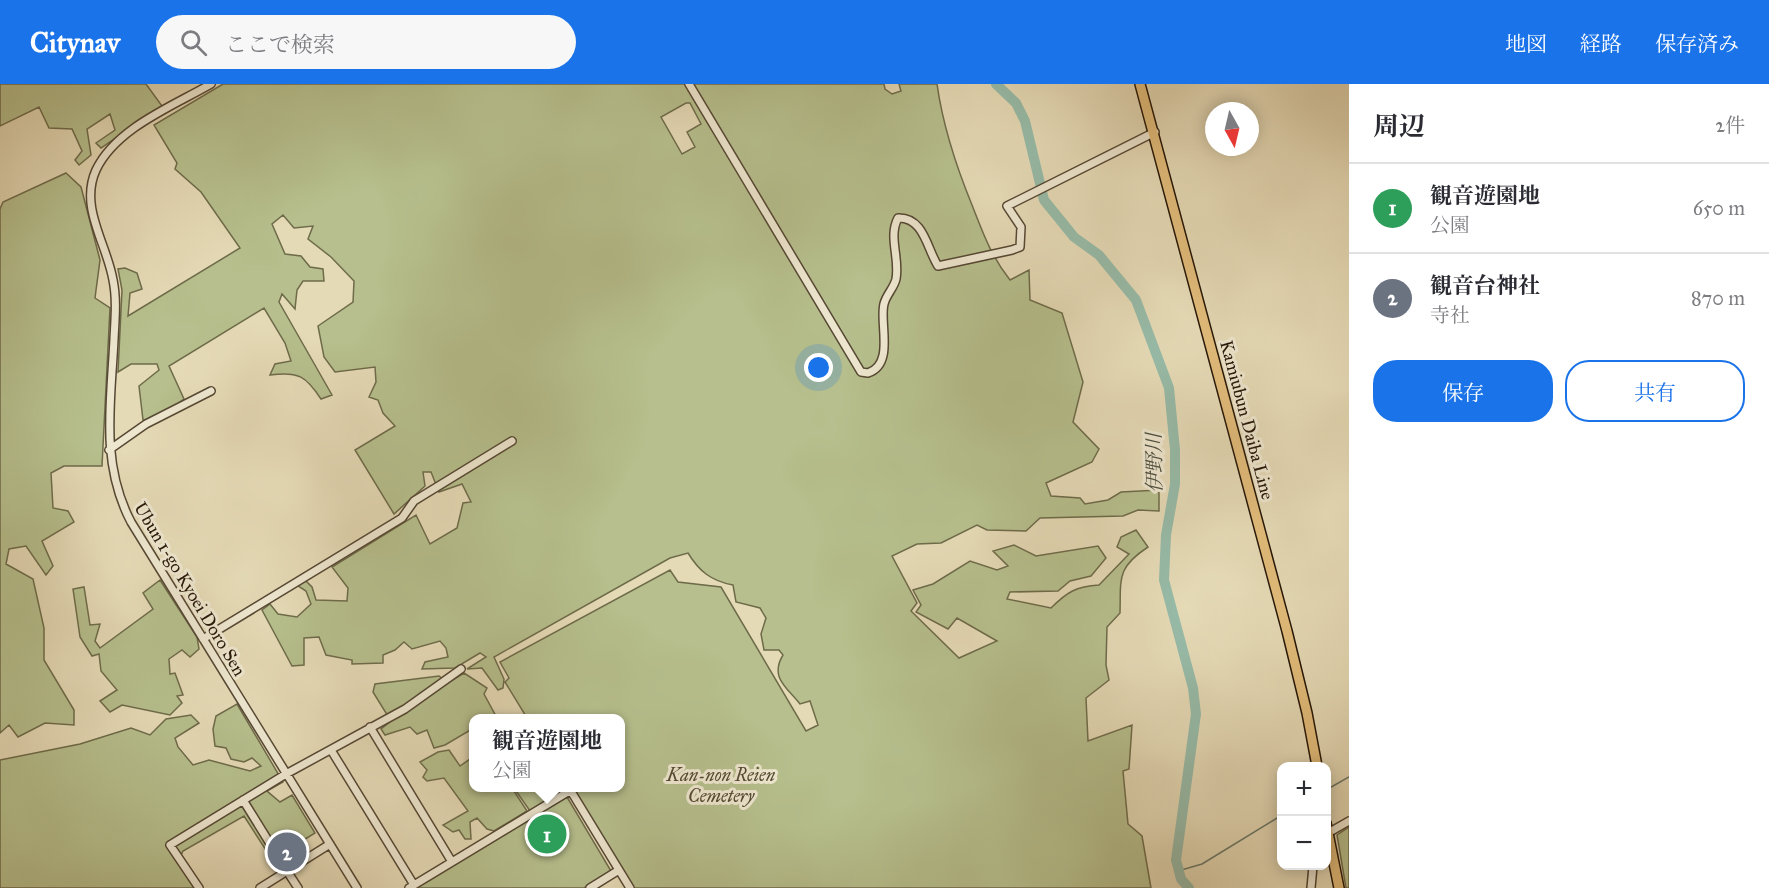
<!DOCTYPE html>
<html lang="ja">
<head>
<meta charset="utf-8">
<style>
  :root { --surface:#fff; --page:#f7f7f7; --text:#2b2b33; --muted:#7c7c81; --line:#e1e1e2; --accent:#1a73e8 }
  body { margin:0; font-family:"IM FELL Great Primer","Noto Serif JP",serif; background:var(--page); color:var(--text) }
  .controls { position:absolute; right:18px; bottom:18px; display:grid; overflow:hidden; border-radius:12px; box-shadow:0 3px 15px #0003 }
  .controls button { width:54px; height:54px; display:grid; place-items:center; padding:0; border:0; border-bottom:2px solid var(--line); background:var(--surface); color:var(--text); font:30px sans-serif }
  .compass { position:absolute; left:1205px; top:18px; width:54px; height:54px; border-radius:50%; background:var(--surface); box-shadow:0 3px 15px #0003; rotate:172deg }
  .you { position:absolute; left:819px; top:284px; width:21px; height:21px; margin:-15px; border:4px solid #fff; border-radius:50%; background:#1a73e8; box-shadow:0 0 0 9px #1a73e833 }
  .badge { display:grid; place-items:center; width:39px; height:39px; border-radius:50%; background:var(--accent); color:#fff; font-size:20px; font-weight:700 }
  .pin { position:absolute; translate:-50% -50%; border:3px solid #fff; box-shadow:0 2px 6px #0006 }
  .popup { position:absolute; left:469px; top:630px; width:156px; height:78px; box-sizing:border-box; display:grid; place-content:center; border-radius:12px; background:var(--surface); filter:drop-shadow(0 2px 4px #0005); font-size:20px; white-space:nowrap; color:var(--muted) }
  .popup b { font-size:22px; color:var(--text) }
  .popup::after { content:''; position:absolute; left:50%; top:100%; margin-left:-12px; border:12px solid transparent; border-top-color:var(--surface) }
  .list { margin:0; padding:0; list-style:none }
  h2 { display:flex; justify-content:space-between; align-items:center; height:78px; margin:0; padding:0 24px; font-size:26px }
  h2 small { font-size:20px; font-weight:400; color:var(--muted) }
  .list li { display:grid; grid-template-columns:39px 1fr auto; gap:18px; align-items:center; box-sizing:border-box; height:90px; padding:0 24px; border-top:2px solid var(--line) }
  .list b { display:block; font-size:22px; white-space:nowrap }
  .list p { margin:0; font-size:20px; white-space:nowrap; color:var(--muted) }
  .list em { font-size:20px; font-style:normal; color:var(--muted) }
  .actions { display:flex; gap:12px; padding:18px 24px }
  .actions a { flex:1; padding:14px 0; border:2px solid var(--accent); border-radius:24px; text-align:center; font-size:21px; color:var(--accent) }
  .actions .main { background:var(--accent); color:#fff }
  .icon { flex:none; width:33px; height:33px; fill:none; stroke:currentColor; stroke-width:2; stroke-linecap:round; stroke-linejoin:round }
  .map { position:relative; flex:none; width:1349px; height:804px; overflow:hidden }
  header { display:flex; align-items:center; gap:36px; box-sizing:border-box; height:84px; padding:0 30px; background:var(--accent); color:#fff }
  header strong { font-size:28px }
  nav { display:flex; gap:33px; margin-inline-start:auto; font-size:21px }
  .search { width:420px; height:54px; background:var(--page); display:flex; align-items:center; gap:15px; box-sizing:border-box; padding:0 21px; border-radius:33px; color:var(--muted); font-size:22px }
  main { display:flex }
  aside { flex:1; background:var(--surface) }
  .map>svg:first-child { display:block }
  .green { fill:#b6bf8d; stroke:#6e6b4a; stroke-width:1.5; fill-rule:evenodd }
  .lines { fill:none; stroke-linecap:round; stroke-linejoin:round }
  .stream { stroke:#6a7968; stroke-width:1.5 }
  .river { stroke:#97bba8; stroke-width:10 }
  .minor-casing { stroke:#564834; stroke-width:10 }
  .major-casing { stroke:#261708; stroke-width:12 }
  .minor { stroke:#eee7d0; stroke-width:7 }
  .major { stroke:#e2bd7b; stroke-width:9 }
  .labels { text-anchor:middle; stroke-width:6; stroke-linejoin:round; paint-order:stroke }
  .street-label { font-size:18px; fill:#261708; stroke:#eee7d0 }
  .park-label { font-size:18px; font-style:italic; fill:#514930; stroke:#eee7d0 }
  .water-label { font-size:20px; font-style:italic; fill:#4e5040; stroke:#eee7d0 }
</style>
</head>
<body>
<header>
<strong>Citynav</strong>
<div class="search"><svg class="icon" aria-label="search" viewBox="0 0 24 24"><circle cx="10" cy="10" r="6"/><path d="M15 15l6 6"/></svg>ここで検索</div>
<nav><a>地図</a><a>経路</a><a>保存済み</a></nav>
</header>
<main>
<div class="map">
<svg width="1349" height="804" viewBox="0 0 1349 804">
  <rect width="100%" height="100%" fill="#e5dab6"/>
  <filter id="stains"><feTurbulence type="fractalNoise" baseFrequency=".00333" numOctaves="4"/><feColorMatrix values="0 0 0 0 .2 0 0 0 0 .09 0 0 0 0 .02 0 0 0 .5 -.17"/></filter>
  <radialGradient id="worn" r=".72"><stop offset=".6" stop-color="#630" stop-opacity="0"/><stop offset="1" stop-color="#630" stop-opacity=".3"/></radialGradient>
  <path class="green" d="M0,0H146L162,22L101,64L96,59L115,46L110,30L87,45L91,71L79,81L75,76L82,67L72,45L49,44L39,23L0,42Z
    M223,0H884L885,5L892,10L901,7L899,0H937C943,43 956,82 972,121C983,149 991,172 1010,196L1029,186L1030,216L1062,229L1083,298L1073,338L1099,365L1092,378L1046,399L1051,412L1080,414L1085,420L1108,416L1121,408L1159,406V427L1138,426L1123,432L1040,434L1026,447L987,446L977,441L941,459L917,460L892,472L917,519L911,527L959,574L997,557L957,534L948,545L916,528L921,521L913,506L933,500L970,477L997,486L1008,482L993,467L1014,461L1036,472L1098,462L1106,474L1091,492L1070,497L1058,507L1010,508L1007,515L1051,524C1066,509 1076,502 1099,501L1129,470L1117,463L1121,453L1136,446L1148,463C1116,484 1121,495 1120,529L1107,543L1106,581L1109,596L1086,614L1088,657L1132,641L1129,685L1123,687L1128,740L1142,752L1151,804H626L566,705L530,727L514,704H620V634H527L505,598L509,594L500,578L670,486L678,498L721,503L806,647L818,641L810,617L800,620C788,604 769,594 783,571L779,566H764L761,550L766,534L760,524L736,518L733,501C711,497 699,487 688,469L670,474L494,573L504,595L503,604L498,606L482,584L467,585L486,573L480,569L455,584L422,585L425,578L448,573L446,564L440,557L412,565L404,558L395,566L383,571V579L352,580V576L326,571L319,553L304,554V581L292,582L262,526L270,520L278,530L297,533L311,520L306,507L298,502L305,496L312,503L316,516L347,517L348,504L332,483L416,431L430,460L457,444L463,419L471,418L462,400L439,408L431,388H423L425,402L394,430L355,366L395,342L383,329L378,316L369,313L376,298L375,283L335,288L324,273L318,242L353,218L354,197L331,173L308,155L313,142L294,144L283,131L272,140L285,170L301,172L310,183L323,185L324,197H303L297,206L295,225L282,210L279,218L332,311L321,315C306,292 298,287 270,291L275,280L291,277L285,259L264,224L169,282L184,315L151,340L143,336L139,302L159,286L157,280H131L118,288L122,206L118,185L125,184L137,189L142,205L130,209L128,232L240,164L201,108L175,85L177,79L154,41ZM686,19H690L701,40L687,48L695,63L682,70L661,33Z
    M66,89L81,103L100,176L95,214L110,224L102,382H64L51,389L53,424L68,427L74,438L42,457L53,482L46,491L26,462L9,465L6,480L33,495L44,544V576L74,626V641L45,639L18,653L9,641L0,649V125L3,118Z
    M160,496L197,553L199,565L190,573L182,566L169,575L170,590L175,589L183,611L177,612L182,619L170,631L122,621L110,628L100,617L117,606L101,587L99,570L92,572L80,553L73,505L84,503L90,541L100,540L95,557L100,564L153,525L143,509Z
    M464,589L487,604L484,610L497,634H474L473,647L472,645L445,661L434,664L427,646L417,650L410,643L385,651L381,645L391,637L373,608L375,600L439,592L443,595L433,608Z
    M237,620L283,698L267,707L280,718L292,711L315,749L294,762L291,760L279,764L273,777L244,732L183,767L178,778L195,804H0V676L80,660L131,644L150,651L166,635L191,631L199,639L175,654L178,663L193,681L209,676L250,687L261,682L252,674L244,678L231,675L226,664L215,662L213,645L216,632Z
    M449,666L460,682L473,673L474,704H512L527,727L494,747L487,745L477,734L470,738L471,755H465L459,746L453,748L443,741L468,727L444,694L427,697L423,693L427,686L420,678L438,668Z
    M567,713L611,787L584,804H416Z
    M1349,743V804H1346L1337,751Z"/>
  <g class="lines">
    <path class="stream" d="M1326,706L1349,693
      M1178,787L1202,780L1282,731"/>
    <path class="river" d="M996,0L1016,19L1025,37L1044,116L1074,153L1099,171L1136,216L1169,304L1175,366V400L1166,451L1164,496L1193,604L1196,630L1176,776L1181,795L1189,804"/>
    <defs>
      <path id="minor" d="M211,0C173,22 116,44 96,86C79,123 107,160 113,196C117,215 115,235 114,255C111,319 100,379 131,438L357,804
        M689,0L861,288L868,289C895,280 879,239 884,220C886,211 894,204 896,195C900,174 888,153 898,134C924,133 927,165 938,182L1012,166L1020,163L1021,143L1007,122L1155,48
        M109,366L146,340L211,307
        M203,555L402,434L414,417L512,357
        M370,643L452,778
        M331,666L414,801
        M569,704L630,804
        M243,716L287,787L260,804
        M1328,749L1349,737
        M199,804L170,761L286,690L405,625L461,585
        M298,804L287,787L330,760
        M409,804L571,706
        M590,804L619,786
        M1311,804L1313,782"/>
      <path id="major" d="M1140,0L1287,547L1307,629L1317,682
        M1326,739L1339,804"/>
    </defs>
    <use href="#minor" class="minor-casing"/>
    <use href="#major" class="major-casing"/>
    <use href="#minor" class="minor"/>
    <use href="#major" class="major"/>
  </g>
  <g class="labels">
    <g class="street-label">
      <text transform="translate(1247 336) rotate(75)" y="6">Kamiubun Daiba Line</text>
      <text transform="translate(190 505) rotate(59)" y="6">Ubun 1-go Kyoei Doro Sen</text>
    </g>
    <g class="park-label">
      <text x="721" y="697">Kan-non Reien<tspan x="721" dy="21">Cemetery</tspan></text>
    </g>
    <g class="water-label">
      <text transform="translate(1154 379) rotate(-91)" y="7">伊野川</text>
    </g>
  </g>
  <rect width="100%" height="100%" filter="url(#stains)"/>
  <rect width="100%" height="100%" fill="url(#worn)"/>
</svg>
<div class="controls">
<button>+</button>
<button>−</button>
</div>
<svg class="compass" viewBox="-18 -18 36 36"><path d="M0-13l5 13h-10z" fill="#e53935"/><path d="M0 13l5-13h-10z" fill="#7c7c81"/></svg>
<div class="you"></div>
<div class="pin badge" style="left:547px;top:750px;background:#2e9e5b">1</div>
<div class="popup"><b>観音遊園地</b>公園</div>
<div class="pin badge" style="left:287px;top:768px;background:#6b7280">2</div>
</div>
<aside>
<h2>周辺<small>2件</small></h2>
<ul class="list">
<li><span class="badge" style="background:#2e9e5b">1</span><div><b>観音遊園地</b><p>公園</p></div><em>650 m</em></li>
<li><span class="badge" style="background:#6b7280">2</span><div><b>観音台神社</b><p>寺社</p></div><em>870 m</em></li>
</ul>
<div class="actions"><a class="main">保存</a><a>共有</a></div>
</aside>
</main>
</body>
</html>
